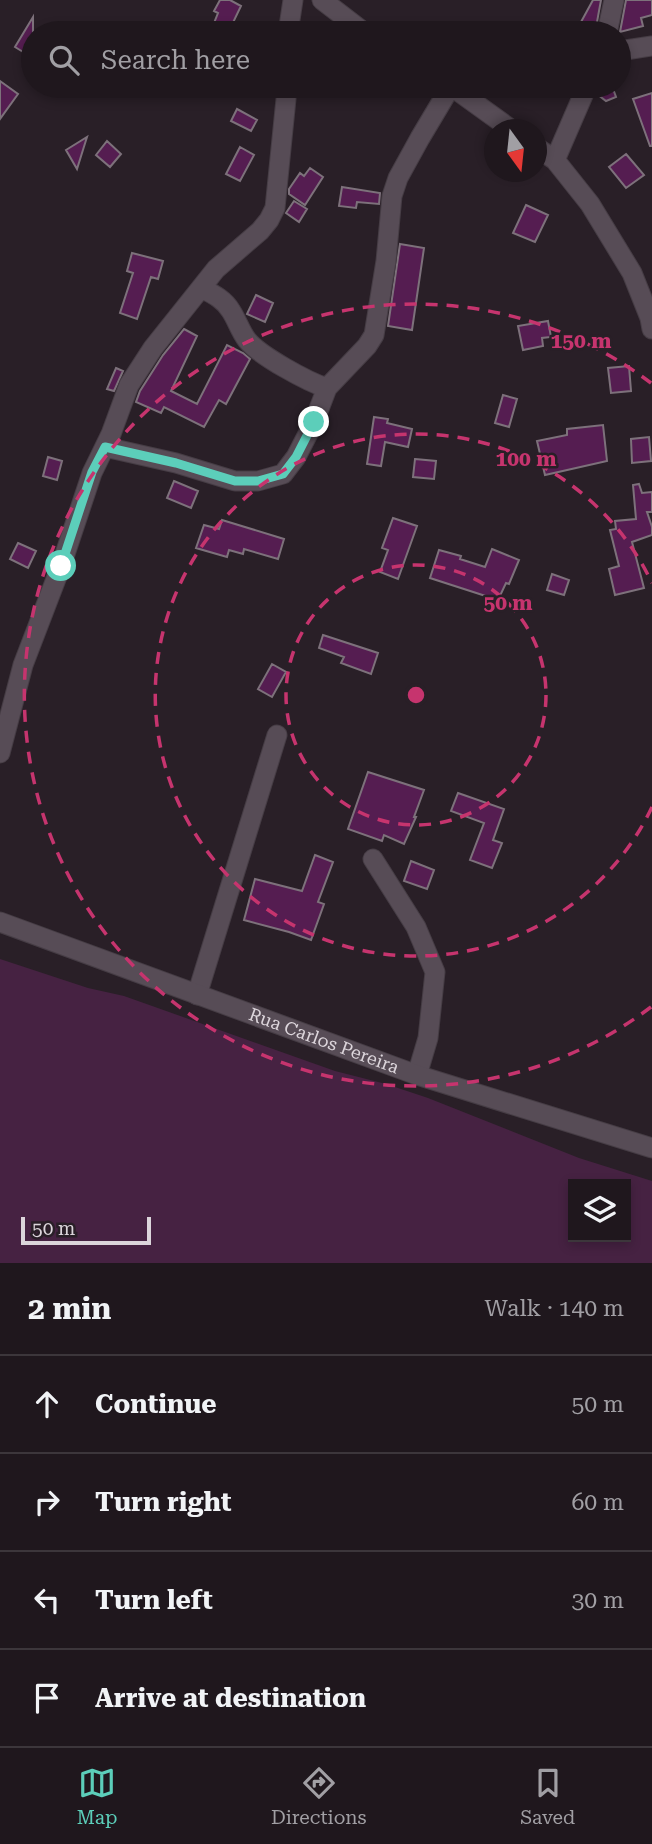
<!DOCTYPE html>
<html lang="en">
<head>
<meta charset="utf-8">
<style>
  :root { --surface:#1f171d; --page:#2c242a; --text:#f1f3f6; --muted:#a19fa4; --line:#3c363b; --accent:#5cceba }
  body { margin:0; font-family:"Roboto Serif",serif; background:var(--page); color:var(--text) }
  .controls { position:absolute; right:21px; bottom:21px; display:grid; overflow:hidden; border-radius:0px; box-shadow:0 4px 10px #0003 }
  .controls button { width:63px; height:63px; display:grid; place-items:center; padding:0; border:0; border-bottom:2px solid var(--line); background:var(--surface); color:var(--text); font:35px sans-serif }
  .compass { position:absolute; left:484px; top:119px; width:63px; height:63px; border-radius:50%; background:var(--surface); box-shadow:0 4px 10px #0003; rotate:165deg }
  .scale { position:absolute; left:21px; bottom:18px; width:130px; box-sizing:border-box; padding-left:7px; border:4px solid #dcd5db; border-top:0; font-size:19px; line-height:24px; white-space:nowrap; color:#dcd5db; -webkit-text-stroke:5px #291f27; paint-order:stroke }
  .stop { position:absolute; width:21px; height:21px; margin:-16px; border:5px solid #5cceba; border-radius:50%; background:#fff }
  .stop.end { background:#5cceba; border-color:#fff; box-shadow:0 2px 7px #0008 }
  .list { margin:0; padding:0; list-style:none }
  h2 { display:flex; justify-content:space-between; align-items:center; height:91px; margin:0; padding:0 28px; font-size:30px }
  h2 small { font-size:23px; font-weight:400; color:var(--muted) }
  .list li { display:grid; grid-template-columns:46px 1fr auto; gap:21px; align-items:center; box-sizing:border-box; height:98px; padding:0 28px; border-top:2px solid var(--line) }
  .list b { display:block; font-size:26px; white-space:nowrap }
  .list em { font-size:23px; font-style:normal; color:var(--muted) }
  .icon { flex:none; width:38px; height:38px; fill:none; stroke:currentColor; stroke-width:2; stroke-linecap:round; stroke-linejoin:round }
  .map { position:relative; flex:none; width:652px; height:1263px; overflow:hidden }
  .search { position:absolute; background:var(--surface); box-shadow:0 4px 10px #0003; left:21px; right:21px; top:21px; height:77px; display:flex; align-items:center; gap:18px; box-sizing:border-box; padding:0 24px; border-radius:38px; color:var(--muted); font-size:26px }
  .sheet { height:483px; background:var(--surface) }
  nav { display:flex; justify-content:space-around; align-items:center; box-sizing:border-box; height:98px; border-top:2px solid var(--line); background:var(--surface); font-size:19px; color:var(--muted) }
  nav a { display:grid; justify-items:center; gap:4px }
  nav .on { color:var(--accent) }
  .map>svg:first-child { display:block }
  .green { fill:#462242; fill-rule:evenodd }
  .building { fill:#551d51; stroke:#7d717b; stroke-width:2 }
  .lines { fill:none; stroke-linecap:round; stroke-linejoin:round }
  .minor-casing { stroke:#463d45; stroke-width:21 }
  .secondary-casing { stroke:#463d45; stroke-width:21 }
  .minor { stroke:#574c56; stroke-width:19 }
  .secondary { stroke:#574c56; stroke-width:19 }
  .route { stroke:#5cceba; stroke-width:9 }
  .ring { fill:none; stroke:#c6346e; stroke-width:3.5; stroke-dasharray:12 9 }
  .labels { text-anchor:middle; stroke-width:5; stroke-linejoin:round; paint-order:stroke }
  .street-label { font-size:18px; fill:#dcd5db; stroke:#291f27 }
  .centre { fill:#c6346e; stroke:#291f27; stroke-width:3.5 }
  .ring-label { font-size:21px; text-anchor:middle; font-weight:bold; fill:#c6346e; stroke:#291f27; stroke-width:5; stroke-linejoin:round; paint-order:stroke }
</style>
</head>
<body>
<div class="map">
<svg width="652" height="1263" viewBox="0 0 652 1263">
  <rect width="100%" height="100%" fill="#291f27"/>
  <path class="green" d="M0,959L88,988L124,996L335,1071L386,1084L428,1098L579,1158L652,1181V1263H0ZM573,1184H626V1237H573Z"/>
  <path class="building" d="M220,0H230L241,6L228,33H210L218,13L214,11Z
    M593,0H601L595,33H575Z
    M626,0H652V15L641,18L643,26L620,32Z
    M33,17V58L15,47Z
    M0,81L18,94L0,119Z
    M599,86H612L616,97L606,101L597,94Z
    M652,93V146H650L633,99Z
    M237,109L257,120L251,131L231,121Z
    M87,137L77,169L66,150Z
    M107,141L121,154L110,167L96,155Z
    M240,147L254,155L240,181L226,174Z
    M626,154L644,175L626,188L609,167Z
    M310,168L323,177L305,205L289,194V189L300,173L304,176Z
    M342,187L380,193L379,204L357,202L356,208L339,206Z
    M294,201L307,209L299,222L286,213Z
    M526,205L548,215L535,242L513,233Z
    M400,244L424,248L412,330L388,326Z
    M132,253L163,261L158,279L151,277L137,319L120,313L133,273L127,271Z
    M256,295L273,303L265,322L247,314Z
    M548,321L551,337L542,338L543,346L523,350L518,326Z
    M184,329L197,336L171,391L197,404L227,345L243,353L250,359L226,404L219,400L204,427L164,407L161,413L136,402L140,391L163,355Z
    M629,366L631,391L611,393L608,368Z
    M116,368L123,371L114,391L107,389Z
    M503,395L517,399L509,427L495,423Z
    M374,417L388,419L387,423L412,429L408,447L385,442L381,466L367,464Z
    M603,425L607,461L545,475L537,441L567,435V429Z
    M649,437L651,461L632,463L631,439Z
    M48,457L62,461L57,480L43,476Z
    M415,459L436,461L434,479L413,477Z
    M174,481L198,491L191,508L167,498Z
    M639,484L642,493L652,492V512H647L652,527V535L632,542L644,588L615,595L609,569L619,566L610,530L616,529L615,521L636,519L633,485Z
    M393,518L417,526L398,579L380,572L388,550L382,548Z
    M222,520L284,539L278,559L244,549L243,554L229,550L227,557L196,548L204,525L219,529Z
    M18,543L36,551L28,568L10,559Z
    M492,549L519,560L509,584L506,583L498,600L430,578L439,550L461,556L460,559L485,567Z
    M552,574L569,580L564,595L547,590Z
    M323,635L378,653L371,674L341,663L344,657L319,648Z
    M272,664L286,672L272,697L258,689Z
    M368,772L424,790L414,817H416L404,844L384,835L382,841L348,829Z
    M458,793L504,809L493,840L502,843L492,868L470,860L484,823L451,811Z
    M315,855L333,862L318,902L324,904L311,940L289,932L244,920L255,879L302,891Z
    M411,861L434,870L427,889L404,881Z"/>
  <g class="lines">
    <defs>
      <path id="minor" d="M322,0L365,33
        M288,33L293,0
        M607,33L614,0
        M619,51L652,46
        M451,86L512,130
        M536,147L555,160L590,204L632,273L650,318L652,329
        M555,160L587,86
        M201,288C213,294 224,299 231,311C237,320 240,331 247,340C260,356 308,382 327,388
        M105,447L176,463L235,481H258L283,474L296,457L314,422L327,388L367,346L374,335L386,261L392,196L398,178L420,138L451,86
        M0,753L23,665L61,566L92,473L111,434L129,385L153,348L216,269L260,231L269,220L275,208L286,99V86
        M373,859L416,927L435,972L428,1038L417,1075
        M197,995L277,735"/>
      <g id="secondary">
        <path id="s1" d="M0,922L417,1075L652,1148"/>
      </g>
    </defs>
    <use href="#minor" class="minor-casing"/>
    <use href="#secondary" class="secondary-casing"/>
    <use href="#minor" class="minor"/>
    <use href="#secondary" class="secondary"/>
  </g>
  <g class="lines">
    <path class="route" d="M61,566L92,472L105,447L176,463L235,481H258L283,474L296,457L314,422"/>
  </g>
  <g class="ring">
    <circle cx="416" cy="695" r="130"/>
    <path d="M652 807A261 261 0 1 1 652 583"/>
    <path d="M651 1007A391 391 0 1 1 651 383"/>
  </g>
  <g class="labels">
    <g class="street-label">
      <text dy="6" stroke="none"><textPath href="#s1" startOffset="345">Rua Carlos Pereira</textPath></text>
    </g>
  </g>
  <circle cx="416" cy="695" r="10" class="centre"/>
  <g class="ring-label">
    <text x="581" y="348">150 m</text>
    <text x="526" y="466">100 m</text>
    <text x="508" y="610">50 m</text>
  </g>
</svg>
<div class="controls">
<button><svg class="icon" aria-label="layers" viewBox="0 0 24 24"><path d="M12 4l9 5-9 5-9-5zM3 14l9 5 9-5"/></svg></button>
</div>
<svg class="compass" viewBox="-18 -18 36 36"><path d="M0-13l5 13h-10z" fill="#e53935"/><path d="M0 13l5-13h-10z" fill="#a19fa4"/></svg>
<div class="scale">50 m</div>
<div class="stop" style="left:61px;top:566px"></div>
<div class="stop end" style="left:314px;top:422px"></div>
<div class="search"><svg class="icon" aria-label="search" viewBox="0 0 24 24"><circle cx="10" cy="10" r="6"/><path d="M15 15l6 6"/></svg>Search here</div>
</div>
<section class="sheet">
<h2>2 min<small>Walk · 140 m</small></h2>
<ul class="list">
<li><svg class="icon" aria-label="ahead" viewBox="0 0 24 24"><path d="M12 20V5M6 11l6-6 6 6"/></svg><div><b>Continue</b></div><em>50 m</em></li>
<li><svg class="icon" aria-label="right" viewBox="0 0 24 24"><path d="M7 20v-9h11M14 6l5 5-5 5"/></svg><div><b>Turn right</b></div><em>60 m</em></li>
<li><svg class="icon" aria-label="left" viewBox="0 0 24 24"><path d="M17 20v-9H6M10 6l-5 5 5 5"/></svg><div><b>Turn left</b></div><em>30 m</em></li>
<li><svg class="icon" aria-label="arrive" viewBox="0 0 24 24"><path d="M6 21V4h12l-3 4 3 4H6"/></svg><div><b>Arrive at destination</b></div></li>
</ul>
</section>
<nav>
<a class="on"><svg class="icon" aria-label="map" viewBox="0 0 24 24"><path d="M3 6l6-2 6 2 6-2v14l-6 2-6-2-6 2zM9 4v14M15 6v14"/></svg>Map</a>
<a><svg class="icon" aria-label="directions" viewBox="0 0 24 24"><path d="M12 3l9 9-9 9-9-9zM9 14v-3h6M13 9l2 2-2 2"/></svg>Directions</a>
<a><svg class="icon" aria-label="saved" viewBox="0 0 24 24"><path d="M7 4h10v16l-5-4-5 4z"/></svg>Saved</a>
</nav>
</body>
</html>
